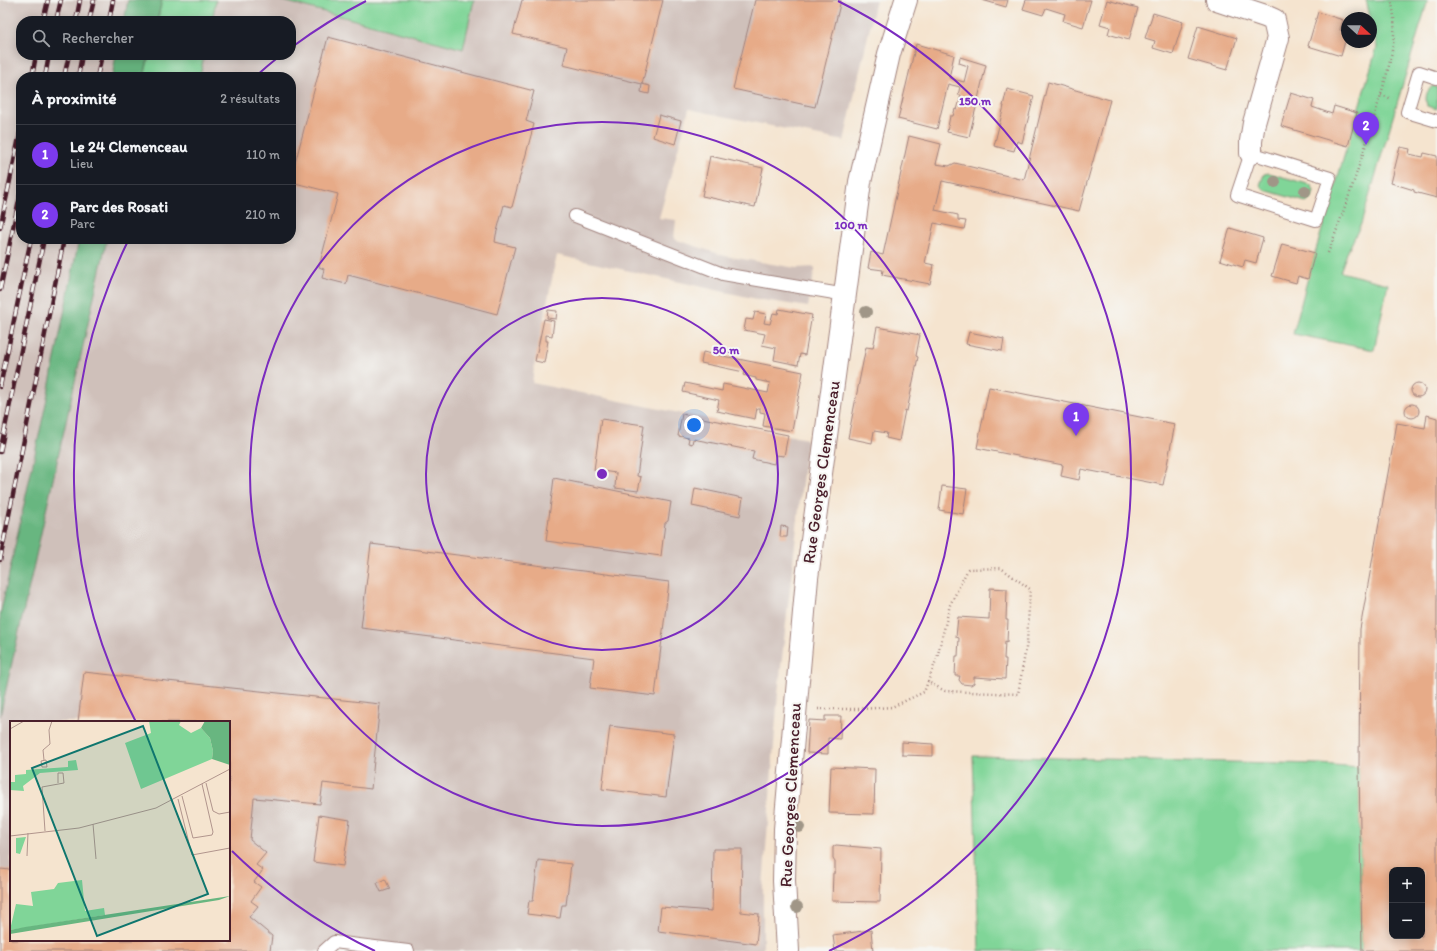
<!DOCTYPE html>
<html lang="fr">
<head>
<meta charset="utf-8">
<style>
  :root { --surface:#171b24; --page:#20242c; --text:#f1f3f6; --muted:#9ea1a6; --line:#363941; --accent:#7c3aed }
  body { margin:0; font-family:Itim,sans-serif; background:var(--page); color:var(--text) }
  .controls { position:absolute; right:12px; bottom:12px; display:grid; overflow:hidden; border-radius:8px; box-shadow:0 2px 10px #0003 }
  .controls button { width:36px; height:36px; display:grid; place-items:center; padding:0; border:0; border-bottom:1px solid var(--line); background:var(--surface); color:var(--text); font:20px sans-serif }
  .compass { position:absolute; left:1341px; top:12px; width:36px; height:36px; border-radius:50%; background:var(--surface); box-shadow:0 2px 10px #0003; rotate:111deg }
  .you { position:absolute; left:694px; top:425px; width:14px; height:14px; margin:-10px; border:3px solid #fff; border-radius:50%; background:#1a73e8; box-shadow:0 0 0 6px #1a73e833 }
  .badge { display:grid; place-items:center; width:26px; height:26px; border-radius:50%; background:var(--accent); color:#fff; font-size:13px; font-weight:700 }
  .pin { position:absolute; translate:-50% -33px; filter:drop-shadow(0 1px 2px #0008) }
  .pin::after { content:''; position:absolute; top:21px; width:14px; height:12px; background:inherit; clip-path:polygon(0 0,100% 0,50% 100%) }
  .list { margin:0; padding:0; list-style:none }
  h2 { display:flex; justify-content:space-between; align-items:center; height:52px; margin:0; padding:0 16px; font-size:17px }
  h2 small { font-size:13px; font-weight:400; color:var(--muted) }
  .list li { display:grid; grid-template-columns:26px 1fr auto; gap:12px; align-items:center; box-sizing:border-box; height:60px; padding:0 16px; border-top:1px solid var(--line) }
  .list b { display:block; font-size:15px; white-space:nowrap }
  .list p { margin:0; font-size:13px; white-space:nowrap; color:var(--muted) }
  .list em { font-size:13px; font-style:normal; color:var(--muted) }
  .icon { flex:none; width:22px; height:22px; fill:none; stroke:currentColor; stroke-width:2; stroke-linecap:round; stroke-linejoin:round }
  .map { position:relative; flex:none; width:1437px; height:951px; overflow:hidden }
  .search { position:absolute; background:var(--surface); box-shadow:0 2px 10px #0003; left:16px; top:16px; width:280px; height:44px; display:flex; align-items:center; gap:10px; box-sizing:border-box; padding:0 14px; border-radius:16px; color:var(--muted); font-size:15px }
  .panel { position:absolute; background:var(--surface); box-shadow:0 2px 10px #0003; left:16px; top:72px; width:280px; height:172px; border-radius:16px }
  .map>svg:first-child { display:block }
  .industrial { fill:#cfc0ba; fill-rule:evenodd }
  .green { fill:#80d598; stroke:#657a62 }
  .forest { fill:#68b680; stroke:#596a56 }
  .building { fill:#e7ab88; fill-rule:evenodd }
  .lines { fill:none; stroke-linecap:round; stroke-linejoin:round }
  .lane-casing { stroke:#a0827d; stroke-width:14 }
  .street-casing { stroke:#a0827d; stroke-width:24 }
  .path { stroke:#a0827d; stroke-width:2.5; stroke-dasharray:1 3; stroke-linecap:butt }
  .lane { stroke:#fff; stroke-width:12 }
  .street { stroke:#fff; stroke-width:22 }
  .rail-casing { stroke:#4a1f2b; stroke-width:4.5 }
  .rail { stroke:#f6f6f2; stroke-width:3; stroke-dasharray:9; stroke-linecap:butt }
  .tree { fill:#a09687 }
  .ring { fill:none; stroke:#7b2cbf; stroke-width:2 }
  .labels { text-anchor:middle; stroke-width:4; stroke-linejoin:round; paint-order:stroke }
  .street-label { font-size:17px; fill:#4a1f2b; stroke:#f6f6f2 }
  .inset-road { fill:none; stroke:#b1958d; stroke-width:1 }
  .view { fill:#0f766e; fill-opacity:0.15; stroke:#0f766e; stroke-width:2 }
  .inset-edge { fill:none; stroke:#4a1f2b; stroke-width:2 }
  .centre { fill:#7b2cbf; stroke:#f6f6f2; stroke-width:2 }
  .ring-label { font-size:12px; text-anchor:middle; font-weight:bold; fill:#7b2cbf; stroke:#f6f6f2; stroke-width:4; stroke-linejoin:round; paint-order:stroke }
</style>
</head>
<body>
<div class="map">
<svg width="1437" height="951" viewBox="0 0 1437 951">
  <rect width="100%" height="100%" fill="#f6f6f2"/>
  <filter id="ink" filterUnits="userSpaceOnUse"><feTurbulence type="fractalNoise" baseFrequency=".025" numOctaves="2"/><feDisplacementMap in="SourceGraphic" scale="8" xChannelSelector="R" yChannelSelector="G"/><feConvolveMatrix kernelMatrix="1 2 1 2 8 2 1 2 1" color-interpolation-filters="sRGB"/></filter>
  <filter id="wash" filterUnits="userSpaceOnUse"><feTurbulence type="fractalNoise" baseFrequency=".012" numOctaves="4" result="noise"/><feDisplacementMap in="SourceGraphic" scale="16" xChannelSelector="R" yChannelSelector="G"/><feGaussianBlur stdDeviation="0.9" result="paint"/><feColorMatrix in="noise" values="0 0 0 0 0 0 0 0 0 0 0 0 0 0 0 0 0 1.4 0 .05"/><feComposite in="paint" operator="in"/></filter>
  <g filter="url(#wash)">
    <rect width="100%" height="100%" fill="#f5e4cf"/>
    <path class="industrial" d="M0,0H128L124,21H21V55H116L112,77H21V239H79L46,403L0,615Z
      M216,0H280L462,48L474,0H876L844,141L689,109L659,218L676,220L674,239L725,256L796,268L815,267L808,307L757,299L557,255L535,361L532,383L807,439L778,693L763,887V951H0V716L107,239H291V77H200L204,55H291V21H212ZM11,722H229V940H11Z"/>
    <path class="green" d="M162,0H216L212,21H157Z
      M280,0H474L463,49Z
      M1366,0H1428L1361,224L1347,253L1340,272L1388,284L1374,350L1293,334L1311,266L1377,47Z
      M149,55H204L200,77H144Z
      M1433,86L1437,87V109L1427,106C1425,97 1426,91 1433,86Z
      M1269,173L1311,185L1314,191L1312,198L1306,202L1264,190L1260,185L1264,174Z
      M973,756L1320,764L1359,767L1362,951H979Z"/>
    <path class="forest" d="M128,0H162L157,21H124Z
      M116,55H149L144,77H112Z
      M79,239H107L0,716V615L46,403Z"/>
    <g id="blocks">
      <path class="building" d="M522,0H663L642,84L563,65L567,47L513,34Z
        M755,0H841L815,107L733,89Z
        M982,0H1008L1006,7Z
        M1026,0H1091L1083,27L1063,21L1065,14L1046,8L1043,15L1023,9Z
        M1107,0L1138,8L1129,40L1108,34L1110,27L1100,24Z
        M1318,12L1343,20L1340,30L1347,32V34L1341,56L1308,46Z
        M1153,13L1183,22L1173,54L1153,48L1155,41L1145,38Z
        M1198,26L1237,38L1227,70L1188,59Z
        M328,37L534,91L526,121L534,124L512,207L504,205L496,235L495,242L515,247L497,314L348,275L346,284L322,278L324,269L319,267L338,194L291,182V179Z
        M916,44L954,55L949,78L964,82L968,66L959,63L960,57L986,65L969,137L947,132L950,116H953L955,109L957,110L961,95H958L960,87L948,84L937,129L898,119Z
        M1048,82L1110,100L1079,211L942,181L935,210L958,215V220L966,221L964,229L934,223L925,263L934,265L930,284L882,275L883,270L868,268L871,252L883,255L909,136L941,144L936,164L949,166L955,163L1024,180Z
        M642,84L650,86L649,94L641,92Z
        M1007,89L1034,96L1022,143L1017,141L1014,151L994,146L1004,106H1003Z
        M1291,93L1314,100L1312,107L1332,114L1334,106L1357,113L1348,146L1281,126Z
        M659,115L681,121L675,144L653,137Z
        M1400,147L1410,149L1409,154L1423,157L1424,153L1437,156V198L1414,192V190L1391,183Z
        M710,156L763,168L755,207L702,196Z
        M1230,228L1263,238L1256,263L1245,260L1243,267L1220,260Z
        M1282,244L1315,253L1308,279L1298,276L1296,283L1272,276Z
        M779,309L812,315L805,355L800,354L798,365L774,360L776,348L762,345L765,334L744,330L746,319L753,320L755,312L766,314L764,323L770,324L773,313L778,314Z
        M548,310L557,311L556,319L547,318Z
        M544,319L554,321L552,336L546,335V341H548L544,363L535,361Z
        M877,327L920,335L916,356L918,357L907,411L905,410L899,441L886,438L887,433L874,431L872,443L848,438L866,347L873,348Z
        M969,332L1004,339L1002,351L966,344Z
        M703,352L803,372L792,431L763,426L765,413L760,412V408H757L755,419L717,411L719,400L683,392L685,383L722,391L723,384L768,393L770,383L756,380V378L743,375L744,372L701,363Z
        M1411 390a7 7 0 1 1 14 0a7 7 0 1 1-14 0Z
        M989,387L1175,424L1163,485L1081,469L1079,480L1061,476L1063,465L977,448Z
        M1405 411a7 7 0 1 1 14 0a7 7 0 1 1-14 0Z
        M682,414L788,435L784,456L776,455L774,464L752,459L754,451L693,439L692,444L688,443L689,438L678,436Z
        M1427,415L1437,418V951H1362L1359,767L1360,629L1397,423L1425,428ZM1392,870H1422V936H1392Z
        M601,419L644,425L637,476L641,477L638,491L615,488L616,473L594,470Z
        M554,478L671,502L668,521L665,523L661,556L546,541Z
        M942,486L967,489L963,514L939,510Z
        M695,488L743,498L740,516L692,506Z
        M781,526L788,527L787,537H780Z
        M371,544L669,582L655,696L590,688L594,658L361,628Z
        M990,588L1007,589L1006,620H1008L1007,642L1005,641L1004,659H1006L1005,679L974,677V683L971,685L962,684L959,680L960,676H955L956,656H958L959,638L956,637L958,617L989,619Z
        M84,672L380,704L371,789L323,783L320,804L254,798L250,840L266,853L256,865L263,870L254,882L261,887L251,901L258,906L249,917L272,936L270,951H0V869L11,870V940H229V722H78Z
        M825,716H841L840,739L828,738V754L807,753L809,720L825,721Z
        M610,726L674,734L666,797L602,789Z
        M902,742L933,744V756L902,755Z
        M831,767L875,769L874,814L829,813Z
        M319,815L350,820L343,866L313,862Z
        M836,845L881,849L880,902L832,901L833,873H835V862L833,859V847Z
        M713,849H742L741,912L759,914L756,944L658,931L661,907L712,911Z
        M538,860L571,864L566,905H562L560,918L527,914L529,901H533Z
        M385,879L390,889L381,892L377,883Z
        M871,930L873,951H835L833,935Z"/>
    </g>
  </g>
  <g filter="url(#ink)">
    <use href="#blocks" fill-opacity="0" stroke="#a0827d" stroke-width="1"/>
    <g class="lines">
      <defs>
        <path id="lane" d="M1437,78L1419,72L1407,112L1437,121
          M1251,153L1330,178L1316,220L1237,195Z
          M575,216L723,274L846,295
          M324,951L334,942L408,951"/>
        <path id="street" d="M1217,0L1265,16L1274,20L1278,38L1254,123L1251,141V153
          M788,951L784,881L785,829L807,578L860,182L889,54L906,0"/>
      </defs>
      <use href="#lane" class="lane-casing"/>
      <use href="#street" class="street-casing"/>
      <path class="path" d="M1381,95L1392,99
        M1328,253C1346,206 1362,159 1376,111C1386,76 1401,37 1391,0
        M818,709H861L892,707L924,692L937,658L950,605L968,569L1001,568L1030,589L1027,642L1018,694L945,691L928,682"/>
      <use href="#lane" class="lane"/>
      <use href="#street" class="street"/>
      <defs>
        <path id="rail" d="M43,21L48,0
          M56,21L61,0
          M76,21L80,0
          M89,21L94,0
          M109,21L113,0
          M32,77L36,55
          M45,77L49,55
          M64,77L69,55
          M78,77L82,55
          M97,77L102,55
          M0,228L21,128
          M0,290L21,190
          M0,387L31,239
          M0,452L44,239
          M0,560L64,239"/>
      </defs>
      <use href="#rail" class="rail-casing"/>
      <use href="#rail" class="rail"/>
    </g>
    <g class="tree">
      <circle cx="1275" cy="182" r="6"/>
      <circle cx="1305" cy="191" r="6"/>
      <circle cx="866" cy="312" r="6"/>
      <circle cx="799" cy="827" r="6"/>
      <circle cx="797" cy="907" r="6"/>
    </g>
  </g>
  <g class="ring">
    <circle cx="602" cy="474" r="176"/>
    <circle cx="602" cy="474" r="352"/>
    <path d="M375 951A528 528 0 0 1 232 851M136 722A528 528 0 0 1 127 243M256 76A528 528 0 0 1 281 55M292 47A528 528 0 0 1 366 1M838 1A528 528 0 0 1 829 951"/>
  </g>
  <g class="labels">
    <g class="street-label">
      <text transform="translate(821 472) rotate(-82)" y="6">Rue Georges Clemenceau</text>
      <text transform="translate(790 795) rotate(-87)" y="6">Rue Georges Clemenceau</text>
    </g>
  </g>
  <g transform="translate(10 721)">
    <rect width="220" height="220" fill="#f5e4cf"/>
    <path d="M139,0H171L169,4L181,12L191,7L200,17L203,30L202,38L131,68L115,22L141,12ZM66,39L68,49L30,52L13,65L14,70L0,69V61H5V54L16,53V49L58,46V40ZM16,116L10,133L6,132V117ZM72,159L75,190L94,187L95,194L0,209L6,183L23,185L21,171L44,168L48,162Z" fill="#80d598"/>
    <path d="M195,0H220V44L202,38L203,30L200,17L191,7ZM220,175L209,179L0,213V209L15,206Z" fill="#68b680"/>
    <path class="inset-road" d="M0,8L14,0M34,39L33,29L40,23L39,9L42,0M36,39L37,46H32L31,40ZM196,62L203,90L209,93L220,91M172,75L183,117L202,114L203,111L192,63M168,78L182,134L220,127M83,103L86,138M35,110L32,66L54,62L53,52H48V62M0,115L69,107L146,87L220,48M17,135L18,112"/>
    <path class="view" d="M133,5L198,173L87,215L22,47Z"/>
    <rect width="220" height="220" class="inset-edge"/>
  </g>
  <circle cx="602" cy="474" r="6" class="centre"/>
  <g class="ring-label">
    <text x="975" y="105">150 m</text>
    <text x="851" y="229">100 m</text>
    <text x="726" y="354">50 m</text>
  </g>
</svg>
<div class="controls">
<button>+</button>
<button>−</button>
</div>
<svg class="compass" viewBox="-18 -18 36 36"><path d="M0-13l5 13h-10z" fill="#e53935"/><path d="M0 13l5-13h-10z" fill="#9ea1a6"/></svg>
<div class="you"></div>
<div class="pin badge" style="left:1076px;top:436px">1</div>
<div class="pin badge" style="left:1366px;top:145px">2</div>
<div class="search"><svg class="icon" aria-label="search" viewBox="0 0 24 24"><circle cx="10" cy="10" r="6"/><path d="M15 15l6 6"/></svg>Rechercher</div>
<section class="panel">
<h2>À proximité<small>2 résultats</small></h2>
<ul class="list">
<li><span class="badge">1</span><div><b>Le 24 Clemenceau</b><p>Lieu</p></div><em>110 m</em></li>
<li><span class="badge">2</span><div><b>Parc des Rosati</b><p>Parc</p></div><em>210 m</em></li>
</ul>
</section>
</div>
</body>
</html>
